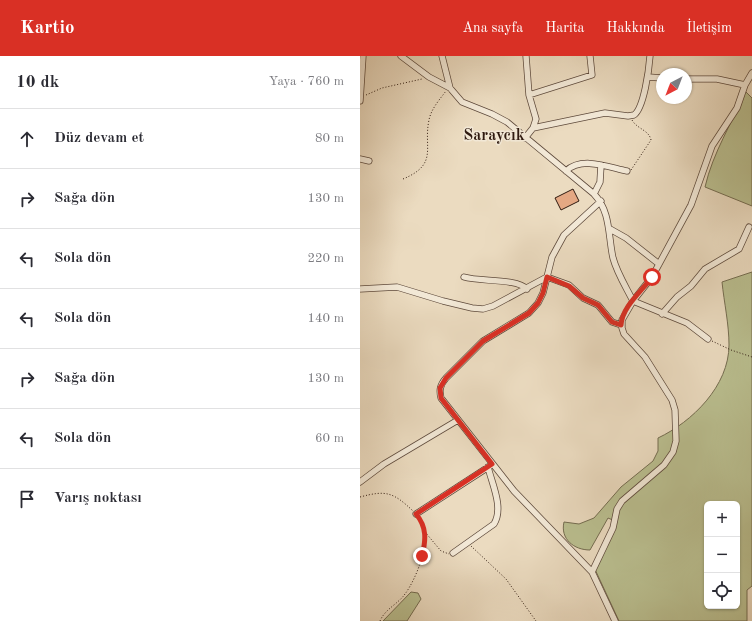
<!DOCTYPE html>
<html lang="tr">
<head>
<meta charset="utf-8">
<style>
  :root { --surface:#fff; --page:#f2f2f3; --text:#2b2b33; --muted:#7c7c81; --line:#e1e1e2; --accent:#d93025 }
  body { margin:0; font-family:"Old Standard TT",serif; background:var(--page); color:var(--text) }
  .controls { position:absolute; right:12px; bottom:12px; display:grid; overflow:hidden; border-radius:6px; box-shadow:0 1px 3px #0004 }
  .controls button { width:36px; height:36px; display:grid; place-items:center; padding:0; border:0; border-bottom:1px solid var(--line); background:var(--surface); color:var(--text); font:20px sans-serif }
  .compass { position:absolute; left:296px; top:12px; width:36px; height:36px; border-radius:50%; background:var(--surface); box-shadow:0 1px 3px #0004; rotate:222deg }
  .stop { position:absolute; width:12px; height:12px; margin:-9px; border:3px solid #d93025; border-radius:50%; background:#fff }
  .stop.end { background:#d93025; border-color:#fff; box-shadow:0 1px 4px #0008 }
  .list { margin:0; padding:0; list-style:none }
  h2 { display:flex; justify-content:space-between; align-items:center; height:52px; margin:0; padding:0 16px; font-size:17px }
  h2 small { font-size:13px; font-weight:400; color:var(--muted) }
  .list li { display:grid; grid-template-columns:26px 1fr auto; gap:12px; align-items:center; box-sizing:border-box; height:60px; padding:0 16px; border-top:1px solid var(--line) }
  .list b { display:block; font-size:15px; white-space:nowrap }
  .list em { font-size:13px; font-style:normal; color:var(--muted) }
  .icon { flex:none; width:22px; height:22px; fill:none; stroke:currentColor; stroke-width:2; stroke-linecap:round; stroke-linejoin:round }
  .map { position:relative; flex:none; width:392px; height:565px; overflow:hidden }
  header { display:flex; align-items:center; gap:24px; box-sizing:border-box; height:56px; padding:0 20px; background:var(--accent); color:#fff }
  header strong { font-size:19px }
  nav { display:flex; gap:22px; margin-inline-start:auto; font-size:14px }
  main { display:flex }
  aside { flex:1; background:var(--surface) }
  .map>svg:first-child { display:block }
  .green { fill:#babf90; stroke:#746c50; fill-rule:evenodd }
  .building { fill:#e4a883; stroke:#2f1a10 }
  .lines { fill:none; stroke-linecap:round; stroke-linejoin:round }
  .minor-casing { stroke:#5e4a3c; stroke-width:7 }
  .path { stroke:#2f1a10; stroke-width:1; stroke-dasharray:1 2; stroke-linecap:butt }
  .minor { stroke:#f2e8d6; stroke-width:5.5 }
  .route { stroke:#d93025; stroke-width:5 }
  .labels { text-anchor:middle; stroke-width:3; stroke-linejoin:round; paint-order:stroke }
  .district-label { font-size:16px; font-weight:bold; fill:#2f1a10; stroke:#f2e8d6 }
</style>
</head>
<body>
<header>
<strong>Kartio</strong>
<nav><a>Ana sayfa</a><a>Harita</a><a>Hakkında</a><a>İletişim</a></nav>
</header>
<main>
<aside>
<h2>10 dk<small>Yaya · 760 m</small></h2>
<ul class="list">
<li><svg class="icon" aria-label="ahead" viewBox="0 0 24 24"><path d="M12 20V5M6 11l6-6 6 6"/></svg><div><b>Düz devam et</b></div><em>80 m</em></li>
<li><svg class="icon" aria-label="right" viewBox="0 0 24 24"><path d="M7 20v-9h11M14 6l5 5-5 5"/></svg><div><b>Sağa dön</b></div><em>130 m</em></li>
<li><svg class="icon" aria-label="left" viewBox="0 0 24 24"><path d="M17 20v-9H6M10 6l-5 5 5 5"/></svg><div><b>Sola dön</b></div><em>220 m</em></li>
<li><svg class="icon" aria-label="left" viewBox="0 0 24 24"><path d="M17 20v-9H6M10 6l-5 5 5 5"/></svg><div><b>Sola dön</b></div><em>140 m</em></li>
<li><svg class="icon" aria-label="right" viewBox="0 0 24 24"><path d="M7 20v-9h11M14 6l5 5-5 5"/></svg><div><b>Sağa dön</b></div><em>130 m</em></li>
<li><svg class="icon" aria-label="left" viewBox="0 0 24 24"><path d="M17 20v-9H6M10 6l-5 5 5 5"/></svg><div><b>Sola dön</b></div><em>60 m</em></li>
<li><svg class="icon" aria-label="arrive" viewBox="0 0 24 24"><path d="M6 21V4h12l-3 4 3 4H6"/></svg><div><b>Varış noktası</b></div></li>
</ul>
</aside>
<div class="map">
<svg width="392" height="565" viewBox="0 0 392 565">
  <rect width="100%" height="100%" fill="#ebdbc0"/>
  <filter id="stains"><feTurbulence type="fractalNoise" baseFrequency=".005" numOctaves="4"/><feColorMatrix values="0 0 0 0 .2 0 0 0 0 .09 0 0 0 0 .02 0 0 0 .5 -.17"/></filter>
  <radialGradient id="worn" r=".72"><stop offset=".6" stop-color="#630" stop-opacity="0"/><stop offset="1" stop-color="#630" stop-opacity=".3"/></radialGradient>
  <path class="green" d="M385,35L392,42V150L345,131C353,96 372,68 385,35Z
    M392,216V530L387,534V565H259L233,509L255,465L248,462L230,494C214,494 200,483 204,466L219,468L234,462L261,431L293,405L298,395V382C332,366 369,330 369,289C369,268 364,246 362,226ZM347,448H377V550H347Z
    M51,536L58,537L61,543L47,565H23Z"/>
  <path class="building" d="M213,133L219,145L201,154L195,142Z"/>
  <g class="lines">
    <defs>
      <path id="minor" d="M41,0L69,21L90,32L102,46L132,58L147,66L234,138C251,156 248,180 253,202C257,217 266,231 273,245L327,267L348,283
        M82,0L90,32
        M288,21L302,22
        M326,23H357L385,29
        M169,39L232,19L230,0
        M0,45L3,0
        M173,72L245,57L268,60L274,59C284,52 289,13 290,0
        M165,82L173,72L176,63L169,39L166,0
        M0,103L9,105
        M206,115C222,100 248,111 267,115
        M234,138L240,126L241,109
        M241,145L204,179L192,201L183,237L178,247L169,257L123,285L86,322C80,329 79,334 81,342L154,435L232,516L255,565
        M250,173L266,182L299,208
        M104,221C120,226 156,222 167,233
        M0,233L37,231L83,245L112,252L123,253L133,250L187,221L209,229L223,242L238,249L252,266L261,269
        M302,258L317,241L331,230L345,213L379,193L389,171
        M0,426L24,408L98,364
        M56,458L130,410
        M93,497L134,468C144,452 132,428 128,411
        M232,516L253,472L257,453L262,445L304,409L313,396L316,385L315,354L312,344L285,301L264,278L262,272V264L273,245L292,221L331,149L352,90L377,52L385,29L392,17"/>
    </defs>
    <use href="#minor" class="minor-casing"/>
    <path class="path" d="M6,39L22,32L62,23
      M271,114L291,84C289,74 277,73 272,64
      M43,123C79,108 63,92 69,64C71,53 80,43 86,35
      M352,285L371,294L392,301
      M0,441C26,434 33,436 53,455
      M65,476L81,495L89,498
      M111,490L146,523L176,565
      M20,565C25,553 38,548 45,538C57,522 74,479 59,462"/>
    <use href="#minor" class="minor"/>
  </g>
  <g class="lines">
    <path class="route" d="M62,500C66,484 67,471 56,458L132,408L81,342L80,332L86,322L123,285L169,257L178,247L183,237L187,221L209,230L223,242L238,249L252,266L261,269C262,251 282,235 292,221"/>
  </g>
  <g class="labels">
    <g class="district-label">
      <text x="134" y="84">Saraycık</text>
    </g>
  </g>
  <rect width="100%" height="100%" filter="url(#stains)"/>
  <rect width="100%" height="100%" fill="url(#worn)"/>
</svg>
<div class="controls">
<button>+</button>
<button>−</button>
<button><svg class="icon" aria-label="locate" viewBox="0 0 24 24"><circle cx="12" cy="12" r="6"/><path d="M12 2v4M12 18v4M2 12h4M18 12h4"/></svg></button>
</div>
<svg class="compass" viewBox="-18 -18 36 36"><path d="M0-13l5 13h-10z" fill="#e53935"/><path d="M0 13l5-13h-10z" fill="#7c7c81"/></svg>
<div class="stop" style="left:292px;top:221px"></div>
<div class="stop end" style="left:62px;top:500px"></div>
</div>
</main>
</body>
</html>
